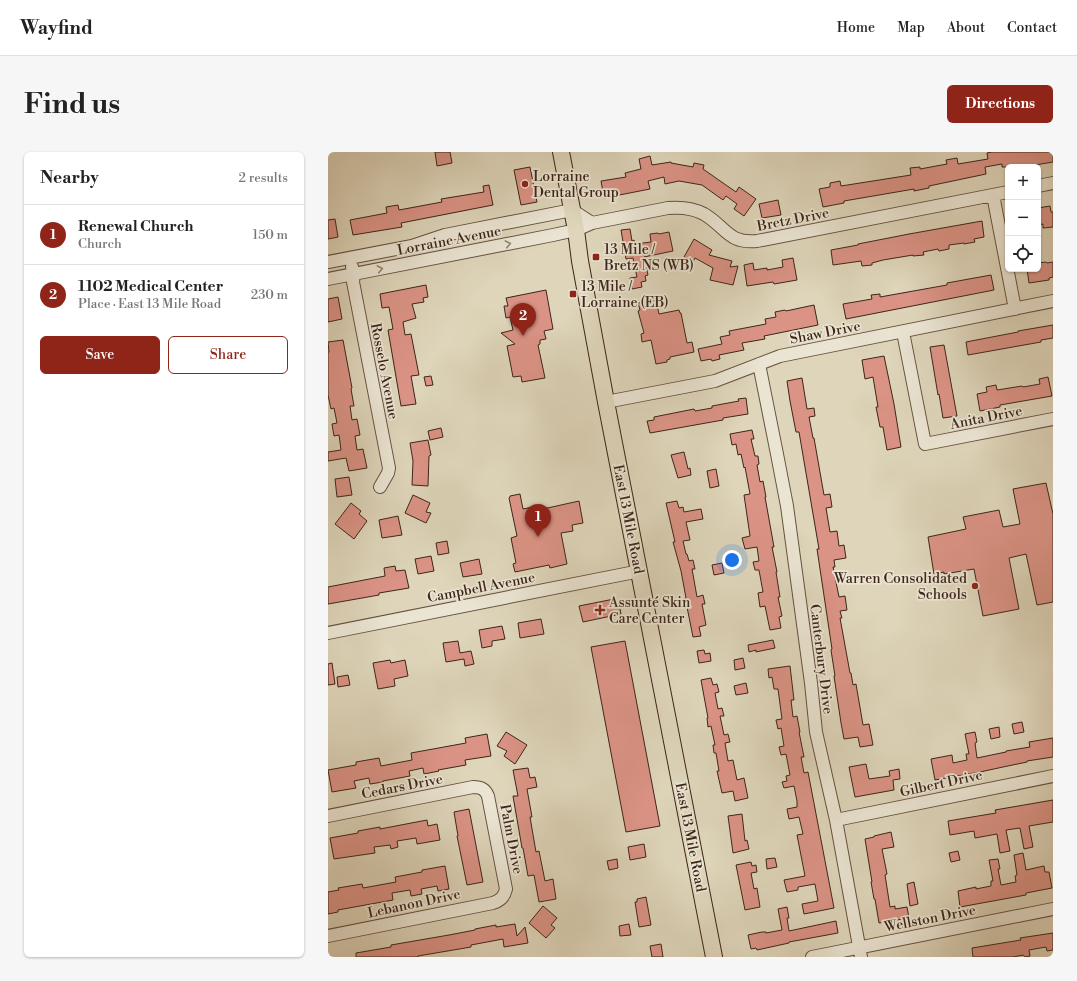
<!DOCTYPE html>
<html lang="en">
<head>
<meta charset="utf-8">
<style>
  :root { --surface:#fff; --page:#f6f6f6; --text:#222; --muted:#767676; --line:#e0e0e0; --accent:#8f2418 }
  body { margin:0; font-family:"Libre Bodoni",serif; background:var(--page); color:var(--text) }
  .controls { position:absolute; right:12px; top:12px; display:grid; overflow:hidden; border-radius:6px; box-shadow:0 1px 3px #0004 }
  .controls button { width:36px; height:36px; display:grid; place-items:center; padding:0; border:0; border-bottom:1px solid var(--line); background:var(--surface); color:var(--text); font:20px sans-serif }
  .you { position:absolute; left:404px; top:408px; width:14px; height:14px; margin:-10px; border:3px solid #fff; border-radius:50%; background:#1a73e8; box-shadow:0 0 0 6px #1a73e833 }
  .badge { display:grid; place-items:center; width:26px; height:26px; border-radius:50%; background:var(--accent); color:#fff; font-size:13px; font-weight:700 }
  .pin { position:absolute; translate:-50% -33px; filter:drop-shadow(0 1px 2px #0008) }
  .pin::after { content:''; position:absolute; top:21px; width:14px; height:12px; background:inherit; clip-path:polygon(0 0,100% 0,50% 100%) }
  .list { margin:0; padding:0; list-style:none }
  h2 { display:flex; justify-content:space-between; align-items:center; height:52px; margin:0; padding:0 16px; font-size:17px }
  h2 small { font-size:13px; font-weight:400; color:var(--muted) }
  .list li { display:grid; grid-template-columns:26px 1fr auto; gap:12px; align-items:center; box-sizing:border-box; height:60px; padding:0 16px; border-top:1px solid var(--line) }
  .list b { display:block; font-size:15px; white-space:nowrap }
  .list p { margin:0; font-size:13px; white-space:nowrap; color:var(--muted) }
  .list em { font-size:13px; font-style:normal; color:var(--muted) }
  .actions { display:flex; gap:8px; padding:12px 16px }
  .actions a { flex:1; padding:9px 0; border:1px solid var(--accent); border-radius:6px; text-align:center; font-size:14px; color:var(--accent) }
  .actions .main { background:var(--accent); color:#fff }
  .icon { flex:none; width:22px; height:22px; fill:none; stroke:currentColor; stroke-width:2; stroke-linecap:round; stroke-linejoin:round }
  .map { position:relative; flex:none; width:725px; height:805px; overflow:hidden; border-radius:6px }
  header { display:flex; align-items:center; gap:24px; box-sizing:border-box; height:56px; padding:0 20px; background:var(--surface); border-bottom:1px solid var(--line) }
  header strong { font-size:19px }
  nav { display:flex; gap:22px; margin-inline-start:auto; font-size:14px }
  .intro { display:flex; align-items:center; justify-content:space-between; box-sizing:border-box; height:96px; padding:0 24px }
  h1 { margin:0; font-size:28px }
  .button { padding:10px 18px; border-radius:6px; background:var(--accent); color:#fff; font-size:14px; font-weight:700 }
  main { display:flex; gap:24px; padding:0 24px }
  aside { flex:1; background:var(--surface); border-radius:6px; box-shadow:0 1px 3px #0004 }
  .map>svg:first-child { display:block }
  .building { fill:#db9385; stroke:#3d2519 }
  .lines { fill:none; stroke-linecap:round; stroke-linejoin:round }
  .minor-casing { stroke:#655141; stroke-width:14 }
  .major-casing { stroke:#3d2519; stroke-width:18 }
  .minor { stroke:#eae4d2; stroke-width:12 }
  .major { stroke:#ded5ba; stroke-width:16 }
  .oneway { stroke:#948476 }
  .poi-dot { fill:#8f2418; stroke:#eae4d2; stroke-width:1.5 }
  .labels { text-anchor:middle; stroke-width:3.5; stroke-linejoin:round; paint-order:stroke }
  .poi-label { font-size:14px; fill:#3d2519; stroke:#eae4d2; text-anchor:start }
  .street-label { font-size:14px; fill:#3d2519; stroke:#eae4d2 }
</style>
</head>
<body>
<header>
<strong>Wayfind</strong>
<nav><a>Home</a><a>Map</a><a>About</a><a>Contact</a></nav>
</header>
<div class="intro"><h1>Find us</h1><a class="button">Directions</a></div>
<main>
<aside>
<h2>Nearby<small>2 results</small></h2>
<ul class="list">
<li><span class="badge">1</span><div><b>Renewal Church</b><p>Church</p></div><em>150 m</em></li>
<li><span class="badge">2</span><div><b>1102 Medical Center</b><p>Place · East 13 Mile Road</p></div><em>230 m</em></li>
</ul>
<div class="actions"><a class="main">Save</a><a>Share</a></div>
</aside>
<div class="map">
<svg width="725" height="805" viewBox="0 0 725 805">
  <rect width="100%" height="100%" fill="#ded5ba"/>
  <filter id="stains"><feTurbulence type="fractalNoise" baseFrequency=".005" numOctaves="4"/><feColorMatrix values="0 0 0 0 .2 0 0 0 0 .09 0 0 0 0 .02 0 0 0 .5 -.17"/></filter>
  <radialGradient id="worn" r=".72"><stop offset=".6" stop-color="#630" stop-opacity="0"/><stop offset="1" stop-color="#630" stop-opacity=".3"/></radialGradient>
  <path class="building" d="M107,0H122L124,11L109,14Z
    M664,0H725V10L695,15H674V12L657,15L658,22L601,34V36L586,39V37L516,49V51L495,55L491,37L502,35V31L512,29L513,34L583,23L582,16L592,15V17L619,12L618,8L629,6L630,12L660,7L659,1Z
    M322,4L324,13L343,10V11L365,15L366,11L376,13L375,17L408,40L411,35L428,47L416,64L406,57L409,52L398,44L395,48L374,33L351,29L337,32L336,25L320,29L322,37L276,46L273,29L298,25L297,21L313,17L311,7Z
    M202,15L209,50L193,53L186,18Z
    M161,33L165,53L73,71L74,75L25,83L22,68L59,61L58,55L70,53L71,58L114,50L113,47L156,40L155,34Z
    M450,48L453,63L434,66L431,52Z
    M722,54L723,60H725V75L715,76V72L710,73V56Z
    M7,67L10,85L0,87V68Z
    M654,69L656,85L646,87L647,90L636,92V91L621,93V97L611,99L610,97L595,100L596,103L585,104V103L555,108L544,111V113L534,114L533,109L505,113L503,98L530,93V92L581,82Z
    M302,77L304,89L306,88L307,92L323,90L322,82L330,81L331,82L341,80L345,99L316,105L320,123L317,124L318,129L313,130L314,135L304,137L302,126L309,125L305,106L298,107L293,78Z
    M366,87L384,98L381,103L404,109L402,115L410,114L405,133L382,128L385,116L367,106L365,110L356,105Z
    M465,106L469,128L446,132L445,130L419,134L416,113L425,111L426,118L439,116V118L455,115L454,108Z
    M718,110L719,111L725,110V125L721,126V128L701,131L699,117H710V111Z
    M663,123L666,138L518,167L515,152L544,147L543,143L552,142V145L619,133V131Z
    M98,133L100,145L95,146L96,150L84,152L88,166L75,170L77,183L83,182L91,223L83,224L88,252L73,254L60,178L65,177L61,155L54,156L52,142Z
    M218,138L225,177L216,179L218,187L212,188V192L210,193L217,226L194,230L193,224L185,225L179,194L187,192L173,181L185,178L182,165L178,166L176,154H180L178,146Z
    M10,145L14,167L0,170V147Z
    M328,148L331,162L351,158L352,161H353L359,191L364,190L366,200L342,205V207L339,208V210L328,212L323,188L314,190L313,182L316,181L310,159L312,158L310,151Z
    M486,153L490,173L436,184L437,187L414,191L416,198L391,203L392,207L384,209L383,207L373,209L370,197L394,192L392,185L402,183L401,179L438,172L437,167L448,165L447,160L457,158L458,159Z
    M725,173V186L713,188V190L640,203L638,190L690,180V179Z
    M15,188L24,236L23,237L26,254H22L24,268L29,267L32,283L27,284L29,298L35,297L39,316L21,319L18,306L0,309V300L13,298L11,283L6,284L4,272L9,271L6,256L3,257L0,243V200H1L0,190Z
    M616,193L629,264L615,266L611,242L610,243L602,195Z
    M556,204L566,252L573,295L559,298L555,275H552L548,255H550L545,225L537,227L534,208Z
    M103,224L105,233L98,234L96,225Z
    M720,225L724,244L672,253V255L652,259L649,242L659,240L658,235L668,233L669,238L694,234L695,235L712,232L711,227Z
    M474,226L479,257L486,256L487,264L481,265L485,286H486L496,343L502,342L504,355L498,356L502,380L509,379L511,394L516,393L518,406L506,408L507,415H505L511,445L517,444L519,458L512,459L514,466H512L522,521H523L525,533L528,532L535,573L541,572L545,593L532,595L530,585L516,587L513,571L506,524H507L503,498L504,497L489,397H491L471,280H468L462,249L459,229Z
    M418,246L420,262L395,266V268L322,281L319,269L326,268V265L366,257L367,259L384,256V254L411,249L410,247Z
    M113,276L115,285L102,288L100,279Z
    M424,278L426,287H423L427,304H430L431,312L429,313L432,330L435,329L438,345H437L446,395H444L449,420H448L452,445H450L454,464L451,465L453,476L442,478L437,454L432,455L430,441L435,440L431,418H427L425,410L431,409L429,395L417,397L414,386L422,384L416,343L422,342L417,315L416,316L413,302L410,303L408,292L404,293L402,282Z
    M100,288L103,303L101,304L100,334L84,333L85,309L82,291Z
    M356,300L360,317L362,316L363,323L350,326L343,303Z
    M388,317L391,334L382,336L379,319Z
    M21,325L24,343L9,345L7,327Z
    M718,331L725,362V450L709,453L698,402L681,406L691,457L655,464L646,417L616,422V420L606,422L600,385L638,377L635,365L671,358L675,375L692,372L685,337Z
    M192,342L195,357L214,353L215,357L251,349L255,371L244,373L245,379L233,381L239,412L222,416L221,413L187,420L185,412L188,411L183,386L189,384L181,346L182,345V344Z
    M85,343L102,351L98,360L103,361L98,371L77,361Z
    M349,349L351,356L355,355L356,360L373,357L375,367L358,370L362,388L355,389L358,402H359L361,409L365,408L367,417H364L369,445L375,443L377,452H374L378,473L371,475L373,484L365,485L359,455L358,456L356,447L358,446L353,419L345,390H347L338,351Z
    M23,351L33,359L31,362L39,369L26,387L7,372Z
    M70,364L74,383L54,386L51,368Z
    M119,389L121,401L110,403L108,391Z
    M103,404L106,419L90,422L87,407Z
    M151,407L154,422L135,425L132,411Z
    M394,411L396,421L386,423L384,413Z
    M67,414L68,419L77,418L81,436L51,441V443L0,452V435L57,424L56,416Z
    M286,447L287,453L291,452L293,462L255,470L251,454Z
    M213,467L216,482L192,486L190,471Z
    M174,474L177,487L164,489V494L154,496L151,478Z
    M445,488L447,496L428,500V498L421,500L420,493Z
    M130,489L132,501L143,499L146,512L137,514L136,507L118,510L115,491Z
    M297,489L332,674L298,680L263,495Z
    M376,498L377,502L382,501L383,509L371,511L369,499Z
    M415,506L417,516L407,518L406,508Z
    M62,508L63,511L77,508L80,524L66,527L67,534L50,537L45,511Z
    M4,511L7,532L0,533V512Z
    M462,514L466,548H463L465,565L469,564L472,580H471L476,605H473L476,621L480,620L506,756L476,762L474,752L490,749L487,732L470,735V738L459,740L456,728L477,724L469,683L475,682L471,665L461,667L459,657L469,655V649L466,634L456,636L454,630L459,629L458,624L462,623L458,602L453,603L451,595L456,594L453,576L450,577L448,568L454,567L450,537H446L444,525L441,526L440,517Z
    M20,523L22,533L10,535L9,525Z
    M383,526L385,533L389,532L391,540L387,541L390,557L394,556L396,564H392L396,583L400,582L402,590L397,591L400,609L405,608L409,628L416,626L420,646L407,649L405,639L394,641L389,619H391L388,601H386L385,593H387L383,574L380,575L379,566H380L373,528Z
    M418,531L420,541L408,543L406,534Z
    M694,570L696,580L686,582L684,572Z
    M671,575L672,585L663,587L661,577Z
    M178,580L199,593L187,612L176,604L179,599L169,594Z
    M647,580L649,590L647,591L649,606L678,600V599L702,595L701,590L725,586V605L699,609V610L675,615L652,620L607,628L603,607L624,603L625,611L639,608L638,602H641L637,582Z
    M159,582L163,604L137,608L138,613L110,618L111,619L96,622L95,616L81,619L82,624L55,629V630L42,632L41,626L26,629L28,636L4,640L0,618L28,613V610L51,606L53,614L84,608L83,601L138,591L137,586Z
    M538,612L541,627L562,624L561,619L571,617L572,627L565,628L566,638L527,645L521,615Z
    M200,616L202,626L207,625L209,635L199,637L204,665H202L208,700L211,699L217,729L225,727L228,747L211,750L206,723L200,724L195,696H194L185,644H190L185,618Z
    M725,648V670L701,674L705,695L696,697L692,676L678,678L682,699L672,701L669,682L647,686L646,679L622,683L620,669L668,661L667,658Z
    M141,657L155,730L139,733L129,684H130L126,660Z
    M414,662L417,689L419,688L421,697L405,701L400,664Z
    M99,668L100,674L109,672L112,688L89,692L88,686L69,689L70,695L63,697L62,693L46,695L47,701L6,707L2,686L30,681V679L52,675V677Z
    M563,680L566,695L554,697L559,722L557,723L562,755L567,754V757L579,755L581,766L551,771L547,747H546L543,730H544L537,687L546,685V684Z
    M316,692L318,705L302,708L300,695Z
    M630,699L632,708L623,710L621,701Z
    M695,701L698,718L716,714L717,720H721L724,736L698,741V743L632,755L630,739L648,735V737L663,734V729H665L661,708L670,707L672,717H670L673,733L688,730L687,724L689,723L686,703Z
    M447,706L449,715L439,717L438,707Z
    M289,707L290,716L281,718L279,709Z
    M423,710L424,714L428,713L429,720L423,721L426,737L429,736L432,755L417,758L408,713Z
    M117,714L121,737L110,739L109,734L93,737L94,742L83,744L82,738L64,741L65,748L10,758V760L0,762V740L11,738L10,736L34,732L35,736L68,730L67,725L94,720V718Z
    M586,730L590,752L582,754L579,732Z
    M318,745L323,773L311,775L307,750H309V747Z
    M215,754L229,766L223,773L227,776L218,786L201,771Z
    M459,755L461,766H459L461,779L508,769L510,781L461,790V791L429,798L428,796L423,797L420,783L434,780H438V781L454,778L450,757Z
    M187,772L189,784L197,775L200,791L176,795L175,787L143,793V795L90,804V805H28V801L63,795V793L121,783L147,778V777L168,773V775Z
    M301,772L303,783L292,784L291,774Z
    M725,781V798L719,799L718,795L701,798L702,804L697,805L695,803L685,805H645L644,796L693,788L692,786Z
    M333,792L335,805H324L322,794Z"/>
  <g class="lines">
    <defs>
      <path id="minor" d="M710,34L725,31
        M665,43L687,157
        M0,110L84,94L117,83L244,58L264,71
        M24,115L26,122L25,130L61,316L60,321L52,335
        M0,127L225,83L248,78L264,71L340,56C352,55 365,56 376,62C398,75 400,92 429,89L680,40
        M575,180L597,292L725,267
        M431,212L449,302L459,354L483,531L488,580L508,668L533,805
        M278,250L387,229L452,204L725,149
        M0,481L312,419
        M0,664L145,635C153,635 157,637 160,644L178,737C176,745 173,748 165,751L0,784
        M508,668L725,624
        M484,805L725,757"/>
      <path id="major" d="M233,0L248,78L252,109L278,250L386,805"/>
    </defs>
    <use href="#minor" class="minor-casing"/>
    <use href="#major" class="major-casing"/>
    <use href="#minor" class="minor"/>
    <use href="#major" class="major"/>
  </g>
  <defs><path id="oneway-chevron" d="M-2-3.5L2.5 0L-2 3.5" fill="none" stroke-width="1.6" stroke-linecap="round" stroke-linejoin="round"/></defs>
  <g class="oneway">
    <use href="#oneway-chevron" transform="translate(180 92) rotate(-11)"/>
    <use href="#oneway-chevron" transform="translate(52 117) rotate(-11)"/>
  </g>
  <g class="poi-dot">
    <circle cx="197" cy="32" r="4"/>
    <rect x="264" y="101" width="8" height="8" rx="2"/>
    <rect x="241" y="138" width="8" height="8" rx="2"/>
    <circle cx="647" cy="434" r="4"/>
    <path d="M270 452h4v4h4v4h-4v4h-4v-4h-4v-4h4z"/>
  </g>
  <g class="labels">
    <g class="poi-label">
      <text x="205" y="29">Lorraine<tspan x="205" dy="16">Dental Group</tspan></text>
      <text x="276" y="102">13 Mile /<tspan x="276" dy="16">Bretz NS (WB)</tspan></text>
      <text x="253" y="139">13 Mile /<tspan x="253" dy="16">Lorraine (EB)</tspan></text>
      <text x="639" y="431" text-anchor="end">Warren Consolidated<tspan x="639" dy="16">Schools</tspan></text>
      <text x="281" y="455">Assunté Skin<tspan x="281" dy="16">Care Center</tspan></text>
    </g>
    <g class="street-label">
      <text transform="translate(465 67) rotate(-11)" y="5">Bretz Drive</text>
      <text transform="translate(121 88) rotate(-11)" y="5">Lorraine Avenue</text>
      <text transform="translate(497 180) rotate(-11)" y="5">Shaw Drive</text>
      <text transform="translate(57 219) rotate(79)" y="5">Rosselo Avenue</text>
      <text transform="translate(658 265) rotate(-11)" y="5">Anita Drive</text>
      <text transform="translate(301 367) rotate(79)" y="5">East 13 Mile Road</text>
      <text transform="translate(153 435) rotate(-11)" y="5">Campbell Avenue</text>
      <text transform="translate(494 507) rotate(83)" y="5">Canterbury Drive</text>
      <text transform="translate(613 631) rotate(-12)" y="5">Gilbert Drive</text>
      <text transform="translate(74 634) rotate(-11)" y="5">Cedars Drive</text>
      <text transform="translate(363 685) rotate(79)" y="5">East 13 Mile Road</text>
      <text transform="translate(184 687) rotate(79)" y="5">Palm Drive</text>
      <text transform="translate(86 751) rotate(-12)" y="5">Lebanon Drive</text>
      <text transform="translate(602 766) rotate(-11)" y="5">Wellston Drive</text>
    </g>
  </g>
  <rect width="100%" height="100%" filter="url(#stains)"/>
  <rect width="100%" height="100%" fill="url(#worn)"/>
</svg>
<div class="controls">
<button>+</button>
<button>−</button>
<button><svg class="icon" aria-label="locate" viewBox="0 0 24 24"><circle cx="12" cy="12" r="6"/><path d="M12 2v4M12 18v4M2 12h4M18 12h4"/></svg></button>
</div>
<div class="you"></div>
<div class="pin badge" style="left:210px;top:385px">1</div>
<div class="pin badge" style="left:195px;top:184px">2</div>
</div>
</main>
</body>
</html>
